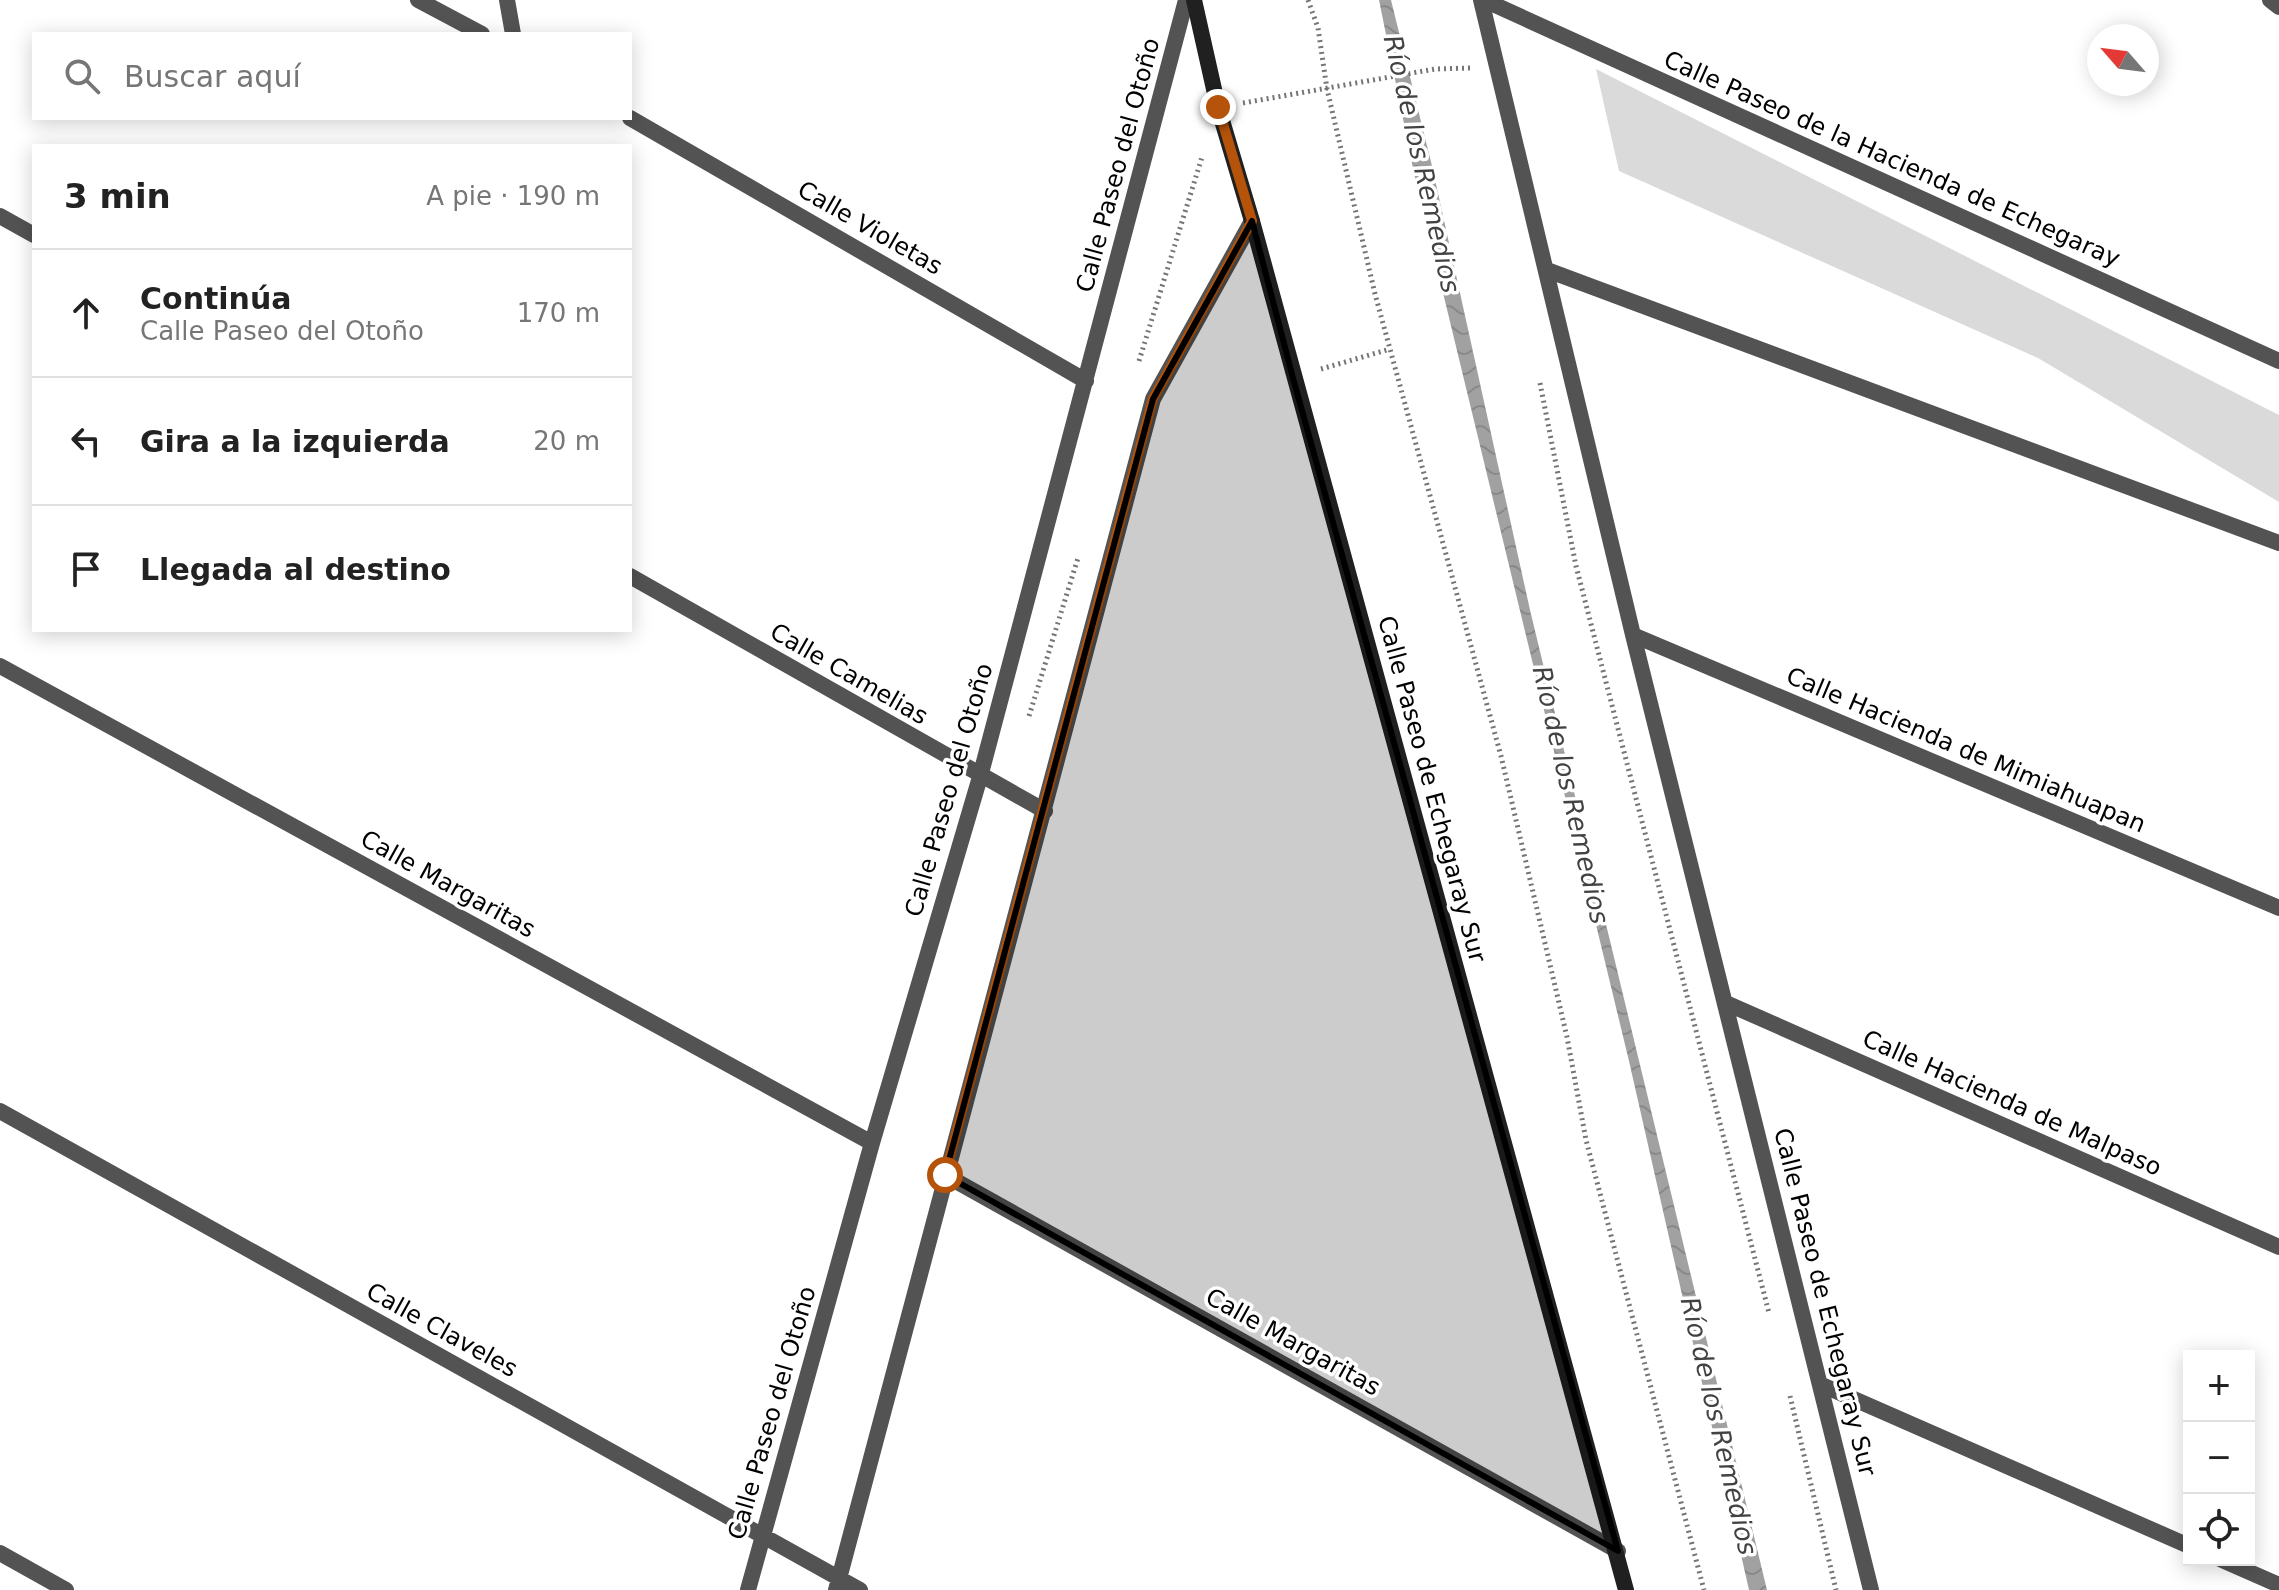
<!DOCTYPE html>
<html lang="es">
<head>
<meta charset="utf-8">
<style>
  :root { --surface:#fff; --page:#f6f6f6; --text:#222; --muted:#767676; --line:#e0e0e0 }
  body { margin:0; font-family:"DejaVu Sans",sans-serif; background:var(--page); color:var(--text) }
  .controls { position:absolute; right:24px; bottom:24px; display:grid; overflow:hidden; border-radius:0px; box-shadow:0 4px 20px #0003 }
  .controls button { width:72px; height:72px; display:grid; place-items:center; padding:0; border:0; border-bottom:2px solid var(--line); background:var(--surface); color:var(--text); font:40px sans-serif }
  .compass { position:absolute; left:2087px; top:24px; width:72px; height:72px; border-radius:50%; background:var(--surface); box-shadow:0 4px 20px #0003; rotate:298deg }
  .stop { position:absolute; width:24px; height:24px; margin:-18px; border:6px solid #b45309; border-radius:50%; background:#fff }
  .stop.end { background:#b45309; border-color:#fff; box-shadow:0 2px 8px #0008 }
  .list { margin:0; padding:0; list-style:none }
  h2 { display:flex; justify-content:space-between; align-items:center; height:104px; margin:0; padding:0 32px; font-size:34px }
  h2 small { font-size:26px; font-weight:400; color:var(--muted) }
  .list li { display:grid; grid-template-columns:52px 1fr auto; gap:24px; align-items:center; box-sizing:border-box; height:128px; padding:0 32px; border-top:2px solid var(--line) }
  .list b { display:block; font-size:30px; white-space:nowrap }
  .list p { margin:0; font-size:26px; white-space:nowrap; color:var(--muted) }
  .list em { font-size:26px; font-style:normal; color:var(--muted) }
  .icon { flex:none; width:44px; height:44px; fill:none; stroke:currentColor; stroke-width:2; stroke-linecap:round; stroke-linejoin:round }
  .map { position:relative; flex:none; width:2279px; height:1590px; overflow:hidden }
  .search { position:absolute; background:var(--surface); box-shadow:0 4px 20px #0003; left:32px; top:32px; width:600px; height:88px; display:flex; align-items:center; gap:20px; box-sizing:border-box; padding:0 28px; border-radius:0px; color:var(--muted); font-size:30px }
  .panel { position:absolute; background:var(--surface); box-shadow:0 4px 20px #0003; left:32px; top:144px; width:600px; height:488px; border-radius:0px }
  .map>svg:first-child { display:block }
  .green { fill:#dadada }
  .water { fill:url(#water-waves) }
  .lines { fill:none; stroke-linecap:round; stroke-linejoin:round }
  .path { stroke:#757575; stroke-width:5; stroke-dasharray:2 4; stroke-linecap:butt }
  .street { stroke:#535353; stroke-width:16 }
  .secondary { stroke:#202020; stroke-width:16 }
  .route { stroke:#b45309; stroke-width:10 }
  .marked { fill:#000; fill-opacity:0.2; stroke:#000; stroke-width:6; stroke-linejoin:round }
  .labels { text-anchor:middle; stroke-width:7; stroke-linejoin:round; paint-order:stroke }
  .street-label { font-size:24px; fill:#000; stroke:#fff }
  .water-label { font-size:26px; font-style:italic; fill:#424242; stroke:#fff }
</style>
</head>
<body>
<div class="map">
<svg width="2279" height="1590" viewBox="0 0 2279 1590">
  <defs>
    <pattern id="water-waves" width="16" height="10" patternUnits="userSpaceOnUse" patternTransform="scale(2)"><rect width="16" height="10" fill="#a1a1a1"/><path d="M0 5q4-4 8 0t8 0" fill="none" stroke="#898989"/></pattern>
  </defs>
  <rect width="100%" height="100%" fill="#fff"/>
  <path class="green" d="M1596,69L2279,415V502L2038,358L1619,171Z"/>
  <path class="water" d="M1379,0H1391L1432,166L1530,610L1767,1590H1749L1629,1061L1414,173Z"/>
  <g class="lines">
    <path class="path" d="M1308,0L1318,28L1327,89L1375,294L1501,756L1567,1037L1586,1140L1704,1590
      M1243,103L1435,69L1470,68
      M1139,361L1202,157
      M1321,369L1390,349
      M1540,383L1576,566L1769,1313
      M1029,716L1078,558
      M1790,1396L1836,1590"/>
    <path class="street" d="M418,0L482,34
      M507,0L513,34
      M1481,0L1633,635L1871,1590
      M1484,0L2279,361
      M2270,0L2279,7
      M630,118L1086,381
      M0,216L34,235
      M1547,270L2279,543
      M630,576L1045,811
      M1633,635L2279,908
      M0,666L872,1143
      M1726,1003L2279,1247
      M0,1111L860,1590
      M945,1175L1618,1551
      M1822,1385L2189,1546
      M0,1553L66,1590
      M2222,1560L2279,1585
      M748,1590L872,1143L980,777L1186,0
      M836,1590L1153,399L1252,221"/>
    <path class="secondary" d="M1194,0L1218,107L1252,221L1626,1590"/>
  </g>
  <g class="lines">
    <path class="route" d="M945,1175L1153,399L1252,221L1218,107"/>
  </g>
  <path class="marked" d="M1252,221L1293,378L1618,1551L945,1175L1153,399Z"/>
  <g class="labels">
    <g class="street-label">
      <text transform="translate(1892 159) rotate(24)" y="8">Calle Paseo de la Hacienda de Echegaray</text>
      <text transform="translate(1118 165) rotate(-75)" y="8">Calle Paseo del Otoño</text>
      <text transform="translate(870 228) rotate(30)" y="8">Calle Violetas</text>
      <text transform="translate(849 674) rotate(30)" y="8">Calle Camelias</text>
      <text transform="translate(1966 750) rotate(23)" y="8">Calle Hacienda de Mimiahuapan</text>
      <text transform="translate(1432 789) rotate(75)" y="8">Calle Paseo de Echegaray Sur</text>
      <text transform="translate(949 790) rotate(-74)" y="8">Calle Paseo del Otoño</text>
      <text transform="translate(448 884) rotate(29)" y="8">Calle Margaritas</text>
      <text transform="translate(2012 1103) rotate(24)" y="8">Calle Hacienda de Malpaso</text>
      <text transform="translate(1825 1302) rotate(76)" y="8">Calle Paseo de Echegaray Sur</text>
      <text transform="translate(442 1330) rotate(29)" y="8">Calle Claveles</text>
      <text transform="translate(1293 1342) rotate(29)" y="8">Calle Margaritas</text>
      <text transform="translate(772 1413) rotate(-74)" y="8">Calle Paseo del Otoño</text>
    </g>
    <g class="water-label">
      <text transform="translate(1422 164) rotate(77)" y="9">Río de los Remedios</text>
      <text transform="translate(1571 795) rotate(77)" y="9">Río de los Remedios</text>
      <text transform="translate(1719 1426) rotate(77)" y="9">Río de los Remedios</text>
    </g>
  </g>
</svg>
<div class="controls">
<button>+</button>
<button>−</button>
<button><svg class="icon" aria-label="locate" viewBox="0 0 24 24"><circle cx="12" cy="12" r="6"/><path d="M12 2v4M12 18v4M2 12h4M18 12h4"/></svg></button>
</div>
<svg class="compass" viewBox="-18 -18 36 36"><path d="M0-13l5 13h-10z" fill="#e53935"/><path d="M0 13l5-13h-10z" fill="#767676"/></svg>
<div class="stop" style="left:945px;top:1175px"></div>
<div class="stop end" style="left:1218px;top:107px"></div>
<div class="search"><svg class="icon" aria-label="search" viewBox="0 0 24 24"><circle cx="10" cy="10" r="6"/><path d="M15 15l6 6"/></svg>Buscar aquí</div>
<section class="panel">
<h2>3 min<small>A pie · 190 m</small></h2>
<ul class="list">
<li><svg class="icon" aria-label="ahead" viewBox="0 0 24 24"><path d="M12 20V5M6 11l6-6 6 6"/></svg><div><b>Continúa</b><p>Calle Paseo del Otoño</p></div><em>170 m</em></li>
<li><svg class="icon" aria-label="left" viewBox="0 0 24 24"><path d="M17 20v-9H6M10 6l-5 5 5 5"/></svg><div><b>Gira a la izquierda</b></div><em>20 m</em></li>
<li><svg class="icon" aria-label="arrive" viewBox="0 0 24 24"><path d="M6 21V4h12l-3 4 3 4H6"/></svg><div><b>Llegada al destino</b></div></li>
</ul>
</section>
</div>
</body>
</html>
